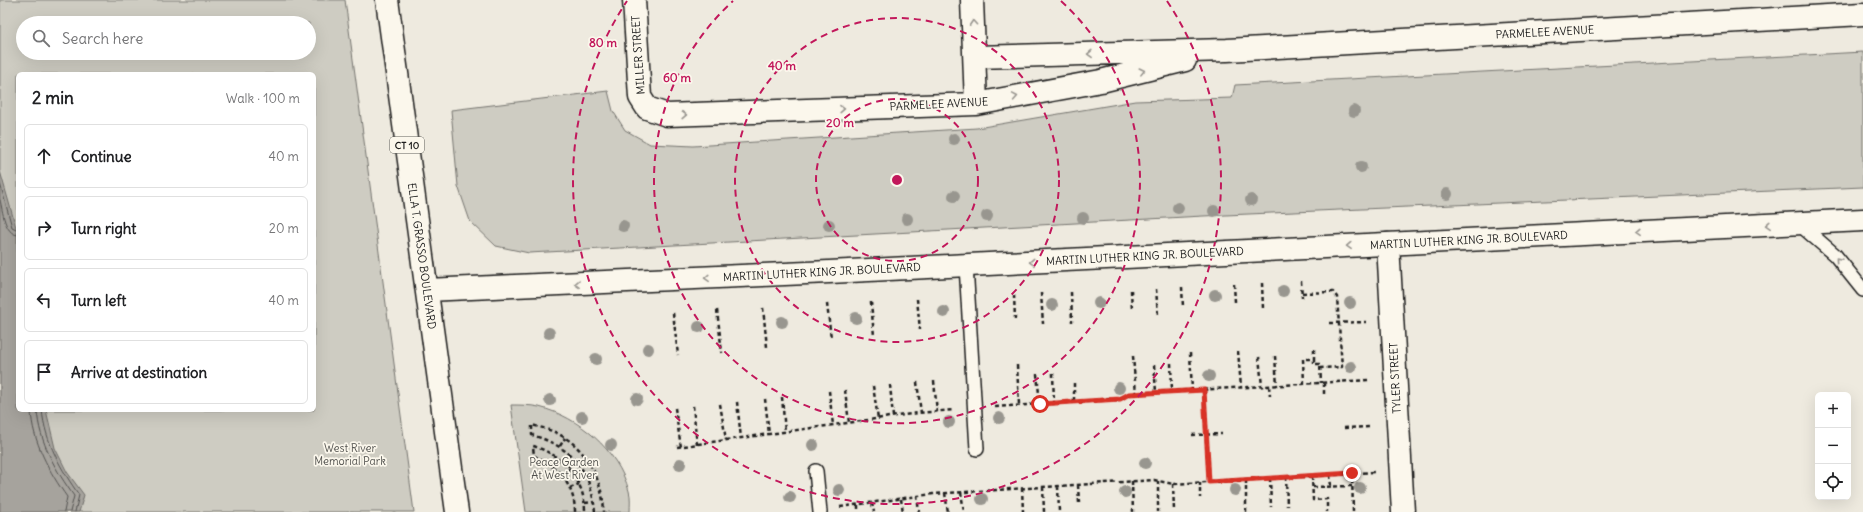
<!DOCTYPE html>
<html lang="en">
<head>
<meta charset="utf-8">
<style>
  :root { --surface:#fff; --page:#f2f2f2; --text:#202124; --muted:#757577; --line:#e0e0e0 }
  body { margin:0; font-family:Delius,sans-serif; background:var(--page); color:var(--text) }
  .controls { position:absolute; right:12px; bottom:12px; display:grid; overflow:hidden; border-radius:6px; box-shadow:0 4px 16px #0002 }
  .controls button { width:36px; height:36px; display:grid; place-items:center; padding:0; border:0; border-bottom:1px solid var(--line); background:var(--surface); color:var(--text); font:20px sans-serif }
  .stop { position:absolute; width:12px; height:12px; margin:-9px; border:3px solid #d93025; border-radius:50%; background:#fff }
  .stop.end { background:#d93025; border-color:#fff; box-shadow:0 1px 4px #0008 }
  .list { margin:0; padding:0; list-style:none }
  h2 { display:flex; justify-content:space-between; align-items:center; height:52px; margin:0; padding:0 16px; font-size:17px }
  h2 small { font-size:13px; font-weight:400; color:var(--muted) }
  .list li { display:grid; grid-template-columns:26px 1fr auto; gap:12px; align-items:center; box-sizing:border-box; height:64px; margin:0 8px 8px; padding:0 8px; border:1px solid var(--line); border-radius:6px }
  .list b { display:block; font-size:15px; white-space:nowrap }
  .list em { font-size:13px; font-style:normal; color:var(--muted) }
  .icon { flex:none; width:22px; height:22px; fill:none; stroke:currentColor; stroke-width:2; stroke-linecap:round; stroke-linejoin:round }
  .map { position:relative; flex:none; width:1863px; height:512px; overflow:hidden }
  .search { position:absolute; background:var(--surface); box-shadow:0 4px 16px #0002; left:16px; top:16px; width:300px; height:44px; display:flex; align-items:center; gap:10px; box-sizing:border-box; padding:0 14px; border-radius:22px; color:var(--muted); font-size:15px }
  .panel { position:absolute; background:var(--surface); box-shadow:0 4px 16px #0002; left:16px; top:72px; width:300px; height:340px; border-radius:6px }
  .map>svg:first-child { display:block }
  .green { fill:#ceccc2; stroke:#75746f; fill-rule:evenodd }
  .water { fill:#a6a39d; stroke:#6f6d69 }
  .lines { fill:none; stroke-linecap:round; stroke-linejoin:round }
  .shore { stroke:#535250; stroke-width:1 }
  .service-casing { stroke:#1c1c1c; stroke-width:16 }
  .minor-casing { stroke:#1c1c1c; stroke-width:25 }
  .trunk-casing { stroke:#1c1c1c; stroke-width:25 }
  .path { stroke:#1c1c1c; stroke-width:2.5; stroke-dasharray:4 3; stroke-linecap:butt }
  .service { stroke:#fbf7ec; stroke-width:13 }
  .minor { stroke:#fbf7ec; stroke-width:22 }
  .trunk { stroke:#fbf7ec; stroke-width:22 }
  .tree { fill:#98968f }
  .oneway { stroke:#97948e }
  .route { stroke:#d93025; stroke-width:5 }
  .ring { fill:none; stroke:#c2185b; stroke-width:2; stroke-dasharray:7 5 }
  .labels { text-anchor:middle; stroke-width:3.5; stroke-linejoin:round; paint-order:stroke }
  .shield { fill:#fbf7ec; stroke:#5f5e5a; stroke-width:1 }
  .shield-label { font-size:10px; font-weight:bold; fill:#1c1c1c }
  .street-label { font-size:11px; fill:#1c1c1c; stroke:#fbf7ec }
  .park-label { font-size:11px; fill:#51514e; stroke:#fbf7ec }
  .centre { fill:#c2185b; stroke:#fbf7ec; stroke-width:2 }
  .ring-label { font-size:12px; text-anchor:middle; font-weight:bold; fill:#c2185b; stroke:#fbf7ec; stroke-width:3.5; stroke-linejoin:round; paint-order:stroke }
</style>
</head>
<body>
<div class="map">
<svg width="1863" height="512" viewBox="0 0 1863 512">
  <rect width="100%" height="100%" fill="#eeeadf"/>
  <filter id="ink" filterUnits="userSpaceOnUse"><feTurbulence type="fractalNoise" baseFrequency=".025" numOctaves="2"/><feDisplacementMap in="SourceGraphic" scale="8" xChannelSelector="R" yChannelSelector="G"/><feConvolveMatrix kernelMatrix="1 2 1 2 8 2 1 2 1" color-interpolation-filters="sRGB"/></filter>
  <g filter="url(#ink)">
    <path class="green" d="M0,0H345L414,512H0ZM23,23H309V53H23ZM18,74H314V410H18Z
      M1863,52V187L1203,216L529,253L496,246L470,221L458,186L451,110L608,91L613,111L625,130L650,144L693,146L977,128L1135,101L1232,98L1235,85Z
      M511,405C520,405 530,405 539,407C579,417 618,450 629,491C631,497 630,505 630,512H526Z"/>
    <path class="water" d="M0,171L17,231L18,410H46L55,448L67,472L84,495L79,512H0Z"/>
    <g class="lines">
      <path class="shore" d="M0,183L12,227L18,230
        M0,200C3,211 4,234 18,235
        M31,410C32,441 50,473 67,497L64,512
        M37,410C39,442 56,471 74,496L70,512
        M42,410C45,442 61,469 79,495L75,512"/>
      <defs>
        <path id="service" d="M1798,223L1835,255L1863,290
          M966,265L977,449
          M816,471L820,512"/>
        <path id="minor" d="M634,0L640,97L647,108L667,115L976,104L1101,81L1185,60
          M972,0L976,104
          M975,57L1227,50L1863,14
          M1388,244L1403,512"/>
        <path id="trunk" d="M387,0L457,512
          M427,290L829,272L1863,220"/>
      </defs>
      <use href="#service" class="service-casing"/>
      <use href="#minor" class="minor-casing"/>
      <use href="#trunk" class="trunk-casing"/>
      <path class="path" d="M1301,281L1302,298
        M1262,283L1263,309
        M1234,284L1235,302
        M1182,287L1183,307
        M1156,289L1158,315
        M1131,290L1132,310
        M1071,292L1072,322
        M1041,293L1043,324
        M1302,293L1333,292L1337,297L1342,367L1320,368
        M1014,295L1015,319
        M917,299L920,330
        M871,302L874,336
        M827,304L831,338
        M763,308L767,347
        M717,310L722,353
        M673,313L678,355
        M1329,323L1366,322
        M1238,351L1241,387
        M1190,353L1192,390
        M1133,356L1136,394
        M1275,356L1277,386
        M1259,357L1262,386
        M1314,359V364H1320L1321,383
        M1171,363L1172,391
        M1017,365L1019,405
        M1154,365L1156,392
        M1053,373L1054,403
        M1037,374L1040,404
        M934,381L937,412
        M917,382L921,413
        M1074,383V402
        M1324,383V394
        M1304,384L1303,359H1314V346
        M890,385L893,417
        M873,386L878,419
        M1269,386L1270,396
        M845,390L849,423
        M1204,390L1209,482
        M829,391L833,425
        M782,397L785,432
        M765,399L769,434
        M737,402L741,438
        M720,404L726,440
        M693,406L697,445
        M995,407L1120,399L1129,394L1369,380
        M675,408L681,447
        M1344,428L1372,427
        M1192,435L1222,434
        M560,446L565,438
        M677,447L918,413L954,410
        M568,467L575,460
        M1352,473L1353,512
        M1330,475L1331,487
        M1312,476L1313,500L1327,499V512
        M1286,477L1287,506
        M1270,478L1271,507
        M587,479L595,475
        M1246,480V512
        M1132,481L1133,512
        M1158,481V512
        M1200,482V498
        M1173,484L1174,511
        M1078,485L1079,503
        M1058,486L1059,512
        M1043,487L1044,512
        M1313,487L1353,486
        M570,488L579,484
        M1022,488L1023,512
        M961,492L964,512
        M945,493L948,512
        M917,496L919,512
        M901,499L903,512
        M585,503L594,502
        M872,503L874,512
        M858,505V512
        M840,507L933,494L1154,480L1173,484L1375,472
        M575,512C575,487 558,465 534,456L533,446C563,455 585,480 585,512
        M595,512C591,470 572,447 532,435V425C542,428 553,430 562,436C588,450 603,483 604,512"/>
      <use href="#service" class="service"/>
      <use href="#minor" class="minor"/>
      <use href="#trunk" class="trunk"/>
    </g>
    <g class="tree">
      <circle cx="1354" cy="111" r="6"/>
      <circle cx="954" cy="139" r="6"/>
      <circle cx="1361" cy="167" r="6"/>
      <circle cx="1447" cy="194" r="6"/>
      <circle cx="954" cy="196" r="6"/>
      <circle cx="1251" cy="200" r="6"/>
      <circle cx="1178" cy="208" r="6"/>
      <circle cx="1214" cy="211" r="6"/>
      <circle cx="987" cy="216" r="6"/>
      <circle cx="1083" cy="218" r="6"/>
      <circle cx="907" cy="219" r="6"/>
      <circle cx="829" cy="225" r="6"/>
      <circle cx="623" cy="226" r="6"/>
      <circle cx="1283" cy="291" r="6"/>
      <circle cx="1215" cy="295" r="6"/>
      <circle cx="1099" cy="303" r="6"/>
      <circle cx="1350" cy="303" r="6"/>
      <circle cx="1052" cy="305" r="6"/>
      <circle cx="944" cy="312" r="6"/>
      <circle cx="856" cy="318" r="6"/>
      <circle cx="782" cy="322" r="6"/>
      <circle cx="699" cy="327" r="6"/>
      <circle cx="549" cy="333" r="6"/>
      <circle cx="648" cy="349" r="6"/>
      <circle cx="596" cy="359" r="6"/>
      <circle cx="1351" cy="367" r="6"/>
      <circle cx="1209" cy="376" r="6"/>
      <circle cx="1119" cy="388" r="6"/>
      <circle cx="637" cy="399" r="6"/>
      <circle cx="550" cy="400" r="6"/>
      <circle cx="582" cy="417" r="6"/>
      <circle cx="999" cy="418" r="6"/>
      <circle cx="949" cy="422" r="6"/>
      <circle cx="611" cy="445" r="6"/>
      <circle cx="813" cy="445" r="6"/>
      <circle cx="1145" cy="463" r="6"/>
      <circle cx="680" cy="464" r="6"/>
      <circle cx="1360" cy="488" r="6"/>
      <circle cx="839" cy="490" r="6"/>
      <circle cx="1235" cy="490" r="6"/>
      <circle cx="1125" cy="492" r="6"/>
      <circle cx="790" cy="497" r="6"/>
      <circle cx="982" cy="499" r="6"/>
    </g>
    <defs><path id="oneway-chevron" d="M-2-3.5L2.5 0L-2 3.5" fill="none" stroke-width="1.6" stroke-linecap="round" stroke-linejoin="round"/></defs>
    <g class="oneway">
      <use href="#oneway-chevron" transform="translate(973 23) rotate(-94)"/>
      <use href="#oneway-chevron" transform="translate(1090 54) rotate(178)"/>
      <use href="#oneway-chevron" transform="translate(1142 71) rotate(-14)"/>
      <use href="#oneway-chevron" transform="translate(1015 97) rotate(-10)"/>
      <use href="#oneway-chevron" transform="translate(842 109) rotate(-2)"/>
      <use href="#oneway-chevron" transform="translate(684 115) rotate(-2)"/>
      <use href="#oneway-chevron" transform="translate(1768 225) rotate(177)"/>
      <use href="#oneway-chevron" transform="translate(1638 231) rotate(177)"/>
      <use href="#oneway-chevron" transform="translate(1349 246) rotate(177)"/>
      <use href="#oneway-chevron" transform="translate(1838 260) rotate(-131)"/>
      <use href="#oneway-chevron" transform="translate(1032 262) rotate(177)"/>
      <use href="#oneway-chevron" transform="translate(707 278) rotate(177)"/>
      <use href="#oneway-chevron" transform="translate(577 284) rotate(178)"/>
    </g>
  </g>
  <g class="lines" filter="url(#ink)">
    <path class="route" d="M1040,404L1120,399L1129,394L1204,390L1209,482L1352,473"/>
  </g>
  <g class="ring">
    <circle cx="897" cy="180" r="81"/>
    <circle cx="897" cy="180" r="162"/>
    <path d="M1061 1A243 243 0 1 1 733 1"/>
    <path d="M1167 1A324 324 0 1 1 627 1"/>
  </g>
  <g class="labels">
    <rect class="shield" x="390" y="137" width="34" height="16" rx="3"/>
    <g class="shield-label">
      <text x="407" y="149">CT 10</text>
    </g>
    <g class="street-label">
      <text transform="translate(1545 32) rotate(-3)" y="4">PARMELEE AVENUE</text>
      <text transform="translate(638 55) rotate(-94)" y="4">MILLER STREET</text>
      <text transform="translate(939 104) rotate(-3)" y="4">PARMELEE AVENUE</text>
      <text transform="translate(1469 240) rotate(-3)" y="4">MARTIN LUTHER KING JR. BOULEVARD</text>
      <text transform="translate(422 256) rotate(82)" y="4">ELLA T. GRASSO BOULEVARD</text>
      <text transform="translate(1145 256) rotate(-3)" y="4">MARTIN LUTHER KING JR. BOULEVARD</text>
      <text transform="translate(822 272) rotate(-3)" y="4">MARTIN LUTHER KING JR. BOULEVARD</text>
      <text transform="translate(1395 378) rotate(-93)" y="4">TYLER STREET</text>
    </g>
    <g class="park-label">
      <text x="350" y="452">West River<tspan x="350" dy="13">Memorial Park</tspan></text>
      <text x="564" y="466">Peace Garden<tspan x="564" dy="13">At West River</tspan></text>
    </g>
  </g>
  <circle cx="897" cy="180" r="6" class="centre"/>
  <g class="ring-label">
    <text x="603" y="47">80 m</text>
    <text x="782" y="70">40 m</text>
    <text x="677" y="82">60 m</text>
    <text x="840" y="127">20 m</text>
  </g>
</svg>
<div class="controls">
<button>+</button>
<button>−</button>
<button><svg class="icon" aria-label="locate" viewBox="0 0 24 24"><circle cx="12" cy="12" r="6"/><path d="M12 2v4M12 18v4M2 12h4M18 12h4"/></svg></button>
</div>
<div class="stop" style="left:1040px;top:404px"></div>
<div class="stop end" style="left:1352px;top:473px"></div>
<div class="search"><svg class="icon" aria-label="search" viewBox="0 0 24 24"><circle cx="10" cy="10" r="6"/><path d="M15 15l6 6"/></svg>Search here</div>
<section class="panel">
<h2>2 min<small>Walk · 100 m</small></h2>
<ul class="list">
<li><svg class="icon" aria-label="ahead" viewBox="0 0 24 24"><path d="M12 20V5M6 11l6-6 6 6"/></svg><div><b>Continue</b></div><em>40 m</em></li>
<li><svg class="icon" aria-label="right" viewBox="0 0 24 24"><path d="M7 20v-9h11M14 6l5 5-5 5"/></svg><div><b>Turn right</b></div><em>20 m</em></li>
<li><svg class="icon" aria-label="left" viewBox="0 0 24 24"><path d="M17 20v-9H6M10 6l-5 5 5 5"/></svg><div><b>Turn left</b></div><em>40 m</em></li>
<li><svg class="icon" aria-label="arrive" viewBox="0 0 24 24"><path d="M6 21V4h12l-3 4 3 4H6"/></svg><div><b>Arrive at destination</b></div></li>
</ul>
</section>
</div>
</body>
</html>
